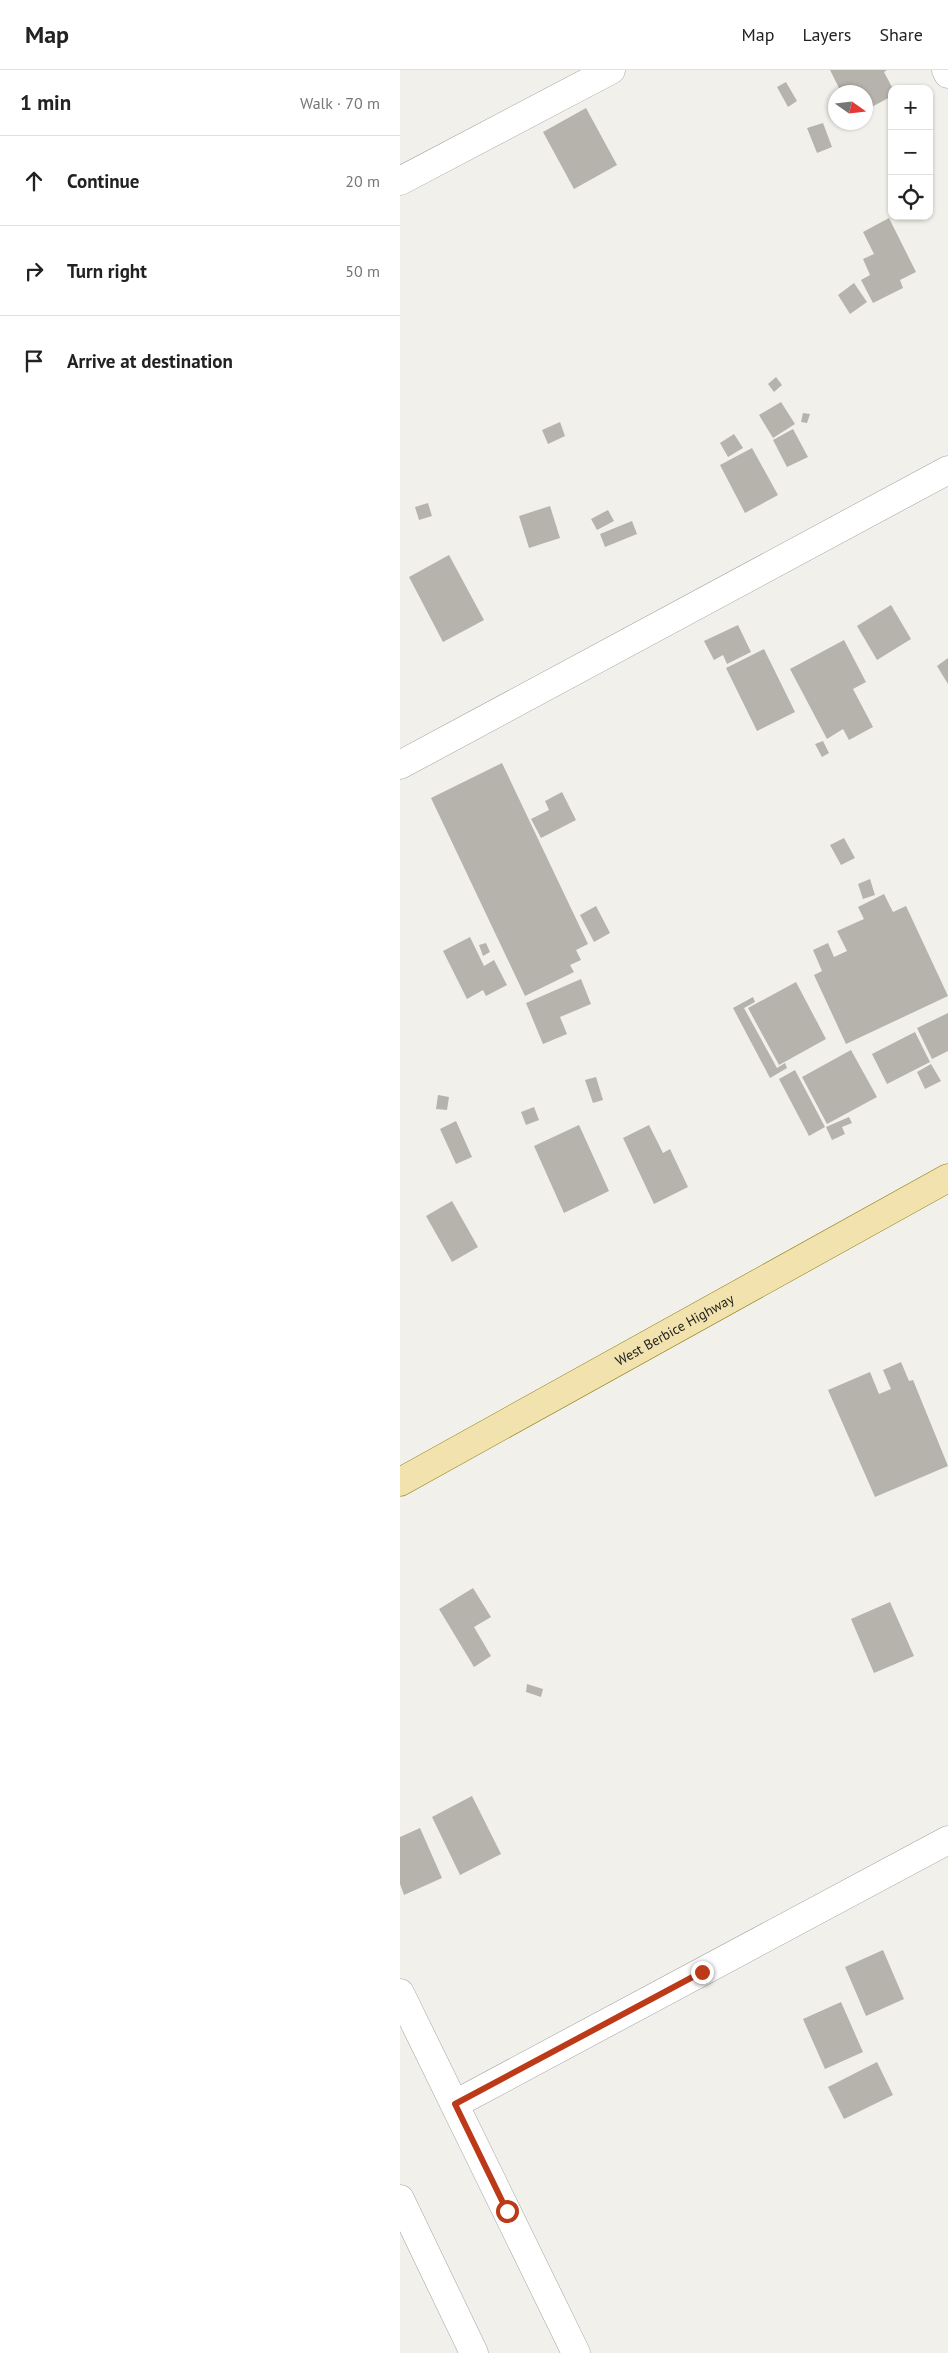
<!DOCTYPE html>
<html lang="en">
<head>
<meta charset="utf-8">
<style>
  :root { --surface:#fff; --page:#f2f2f2; --text:#222; --muted:#767676; --line:#e0e0e0 }
  body { margin:0; font-family:"PT Sans",sans-serif; background:var(--page); color:var(--text) }
  .controls { position:absolute; right:15px; top:15px; display:grid; overflow:hidden; border-radius:10px; box-shadow:0 1px 4px #0004 }
  .controls button { width:45px; height:45px; display:grid; place-items:center; padding:0; border:0; border-bottom:1px solid var(--line); background:var(--surface); color:var(--text); font:25px sans-serif }
  .compass { position:absolute; left:428px; top:15px; width:45px; height:45px; border-radius:50%; background:var(--surface); box-shadow:0 1px 4px #0004; rotate:104deg }
  .stop { position:absolute; width:15px; height:15px; margin:-11px; border:4px solid #bc3a18; border-radius:50%; background:#fff }
  .stop.end { background:#bc3a18; border-color:#fff; box-shadow:0 1px 5px #0008 }
  .list { margin:0; padding:0; list-style:none }
  h2 { display:flex; justify-content:space-between; align-items:center; height:65px; margin:0; padding:0 20px; font-size:21px }
  h2 small { font-size:16px; font-weight:400; color:var(--muted) }
  .list li { display:grid; grid-template-columns:32px 1fr auto; gap:15px; align-items:center; box-sizing:border-box; height:90px; padding:0 20px; border-top:1px solid var(--line) }
  .list b { display:block; font-size:19px; white-space:nowrap }
  .list em { font-size:16px; font-style:normal; color:var(--muted) }
  .icon { flex:none; width:28px; height:28px; fill:none; stroke:currentColor; stroke-width:2; stroke-linecap:round; stroke-linejoin:round }
  .map { position:relative; flex:none; width:548px; height:2283px; overflow:hidden }
  header { display:flex; align-items:center; gap:30px; box-sizing:border-box; height:70px; padding:0 25px; background:var(--surface); border-bottom:1px solid var(--line) }
  header strong { font-size:24px }
  nav { display:flex; gap:28px; margin-inline-start:auto; font-size:18px }
  main { display:flex }
  aside { flex:1; background:var(--surface) }
  .map>svg:first-child { display:block }
  .building { fill:#b6b3ad }
  .lines { fill:none; stroke-linecap:round; stroke-linejoin:round }
  .minor-casing { stroke:#a3a3a3; stroke-width:29 }
  .primary-casing { stroke:#8e7e12; stroke-width:29 }
  .minor { stroke:#fff; stroke-width:28 }
  .primary { stroke:#f2e3ae; stroke-width:28 }
  .route { stroke:#bc3a18; stroke-width:6 }
  .labels { text-anchor:middle; stroke-width:4.5; stroke-linejoin:round; paint-order:stroke }
  .street-label { font-size:14px; fill:#222; stroke:#fff }
</style>
</head>
<body>
<header>
<strong>Map</strong>
<nav><a>Map</a><a>Layers</a><a>Share</a></nav>
</header>
<main>
<aside>
<h2>1 min<small>Walk · 70 m</small></h2>
<ul class="list">
<li><svg class="icon" aria-label="ahead" viewBox="0 0 24 24"><path d="M12 20V5M6 11l6-6 6 6"/></svg><div><b>Continue</b></div><em>20 m</em></li>
<li><svg class="icon" aria-label="right" viewBox="0 0 24 24"><path d="M7 20v-9h11M14 6l5 5-5 5"/></svg><div><b>Turn right</b></div><em>50 m</em></li>
<li><svg class="icon" aria-label="arrive" viewBox="0 0 24 24"><path d="M6 21V4h12l-3 4 3 4H6"/></svg><div><b>Arrive at destination</b></div></li>
</ul>
</aside>
<div class="map">
<svg width="548" height="2283" viewBox="0 0 548 2283">
  <rect width="100%" height="100%" fill="#f1f0ea"/>
  <path class="building" d="M430,0H487L484,2L493,19L492,26L466,40V22H441Z
    M386,12L397,31L388,37L377,17Z
    M186,38L217,95L174,119L143,62Z
    M423,53L432,77L417,83L407,58Z
    M489,148L516,202L500,210L503,218L473,233L461,210L470,205L463,189L474,184L463,162Z
    M454,213L467,232L450,244L438,225Z
    M376,307L382,315L374,322L368,314Z
    M381,332L395,354L373,368L359,345Z
    M403,343L410,344L407,353L401,352Z
    M160,352L165,366L148,374L142,360Z
    M393,359L408,387L387,397L373,370Z
    M334,364L343,378L328,387L320,373Z
    M352,378L378,425L345,443L320,395Z
    M28,433L32,446L19,450L15,437Z
    M150,436L160,468L129,478L119,446Z
    M208,440L214,451L197,460L191,449Z
    M232,451L237,464L205,477L200,464Z
    M49,485L84,550L43,572L9,507Z
    M491,535L511,569L477,590L457,556Z
    M338,555L351,582L327,594L323,585L314,590L304,571Z
    M444,570L466,612L453,619L473,657L449,670L443,659L427,669L390,599Z
    M364,579L395,642L357,661L326,598Z
    M548,588V614L537,596Z
    M423,671L429,683L422,687L415,674Z
    M102,693L188,874L176,880L181,890L170,895L174,902L125,926L31,728Z
    M162,722L176,750L141,768L131,749L149,740L145,731Z
    M444,768L455,788L441,795L430,775Z
    M470,809L475,825L463,829L458,814Z
    M484,824L493,842L506,836L548,926L446,974L414,905L422,901L413,880L428,873L434,887L447,881L437,861L464,849L458,837Z
    M196,836L210,863L194,872L180,845Z
    M70,867L84,896L94,890L107,915L86,926L83,920L67,929L43,881Z
    M86,873L90,882L83,886L79,875Z
    M181,909L191,934L160,947L167,964L143,974L126,933Z
    M396,912L426,969L379,995L348,938Z
    M353,927L355,932L344,938L377,998L385,993L387,998L370,1008L333,938Z
    M548,943V981L532,989L517,958Z
    M515,962L530,992L487,1014L472,984Z
    M451,980L477,1027L427,1054L402,1007Z
    M531,994L541,1011L525,1019L517,1002Z
    M395,1000L425,1057L409,1066L379,1009Z
    M196,1007L203,1030L193,1033L185,1010Z
    M38,1025L49,1027L47,1040L36,1039Z
    M134,1037L139,1050L126,1055L121,1042Z
    M449,1047L452,1053L442,1057L445,1064L432,1070L426,1057Z
    M56,1051L72,1087L56,1094L40,1059Z
    M179,1055L209,1121L164,1143L134,1076Z
    M249,1055L263,1083L270,1079L288,1117L254,1134L223,1068Z
    M52,1131L78,1177L52,1192L26,1146Z
    M501,1292L509,1311L513,1310L548,1396L475,1427L428,1320L470,1302L479,1324L491,1319L483,1300Z
    M73,1518L91,1547L74,1557L91,1586L74,1597L39,1539Z
    M490,1532L514,1586L474,1603L451,1549Z
    M127,1614L143,1619L141,1627L126,1622Z
    M72,1726L101,1784L60,1805L32,1747Z
    M20,1758L42,1808L4,1825L0,1814V1767Z
    M483,1880L504,1929L466,1946L445,1897Z
    M441,1932L463,1982L425,1999L403,1949Z
    M477,1992L493,2025L444,2049L428,2017Z"/>
  <g class="lines">
    <defs>
      <path id="minor" d="M546,0L548,4
        M0,111L211,0
        M0,695L548,400
        M0,1923L176,2283
        M55,2034L548,1770
        M0,2129L74,2283"/>
      <g id="primary">
        <path id="s1" d="M0,1412L548,1108"/>
      </g>
    </defs>
    <use href="#minor" class="minor-casing"/>
    <use href="#primary" class="primary-casing"/>
    <use href="#minor" class="minor"/>
    <use href="#primary" class="primary"/>
  </g>
  <g class="lines">
    <path class="route" d="M107,2141L55,2034L302,1902"/>
  </g>
  <g class="labels">
    <g class="street-label">
      <text dy="5" stroke="none"><textPath href="#s1" startOffset="314">West Berbice Highway</textPath></text>
    </g>
  </g>
</svg>
<div class="controls">
<button>+</button>
<button>−</button>
<button><svg class="icon" aria-label="locate" viewBox="0 0 24 24"><circle cx="12" cy="12" r="6"/><path d="M12 2v4M12 18v4M2 12h4M18 12h4"/></svg></button>
</div>
<svg class="compass" viewBox="-18 -18 36 36"><path d="M0-13l5 13h-10z" fill="#e53935"/><path d="M0 13l5-13h-10z" fill="#767676"/></svg>
<div class="stop" style="left:107px;top:2141px"></div>
<div class="stop end" style="left:302px;top:1902px"></div>
</div>
</main>
</body>
</html>
